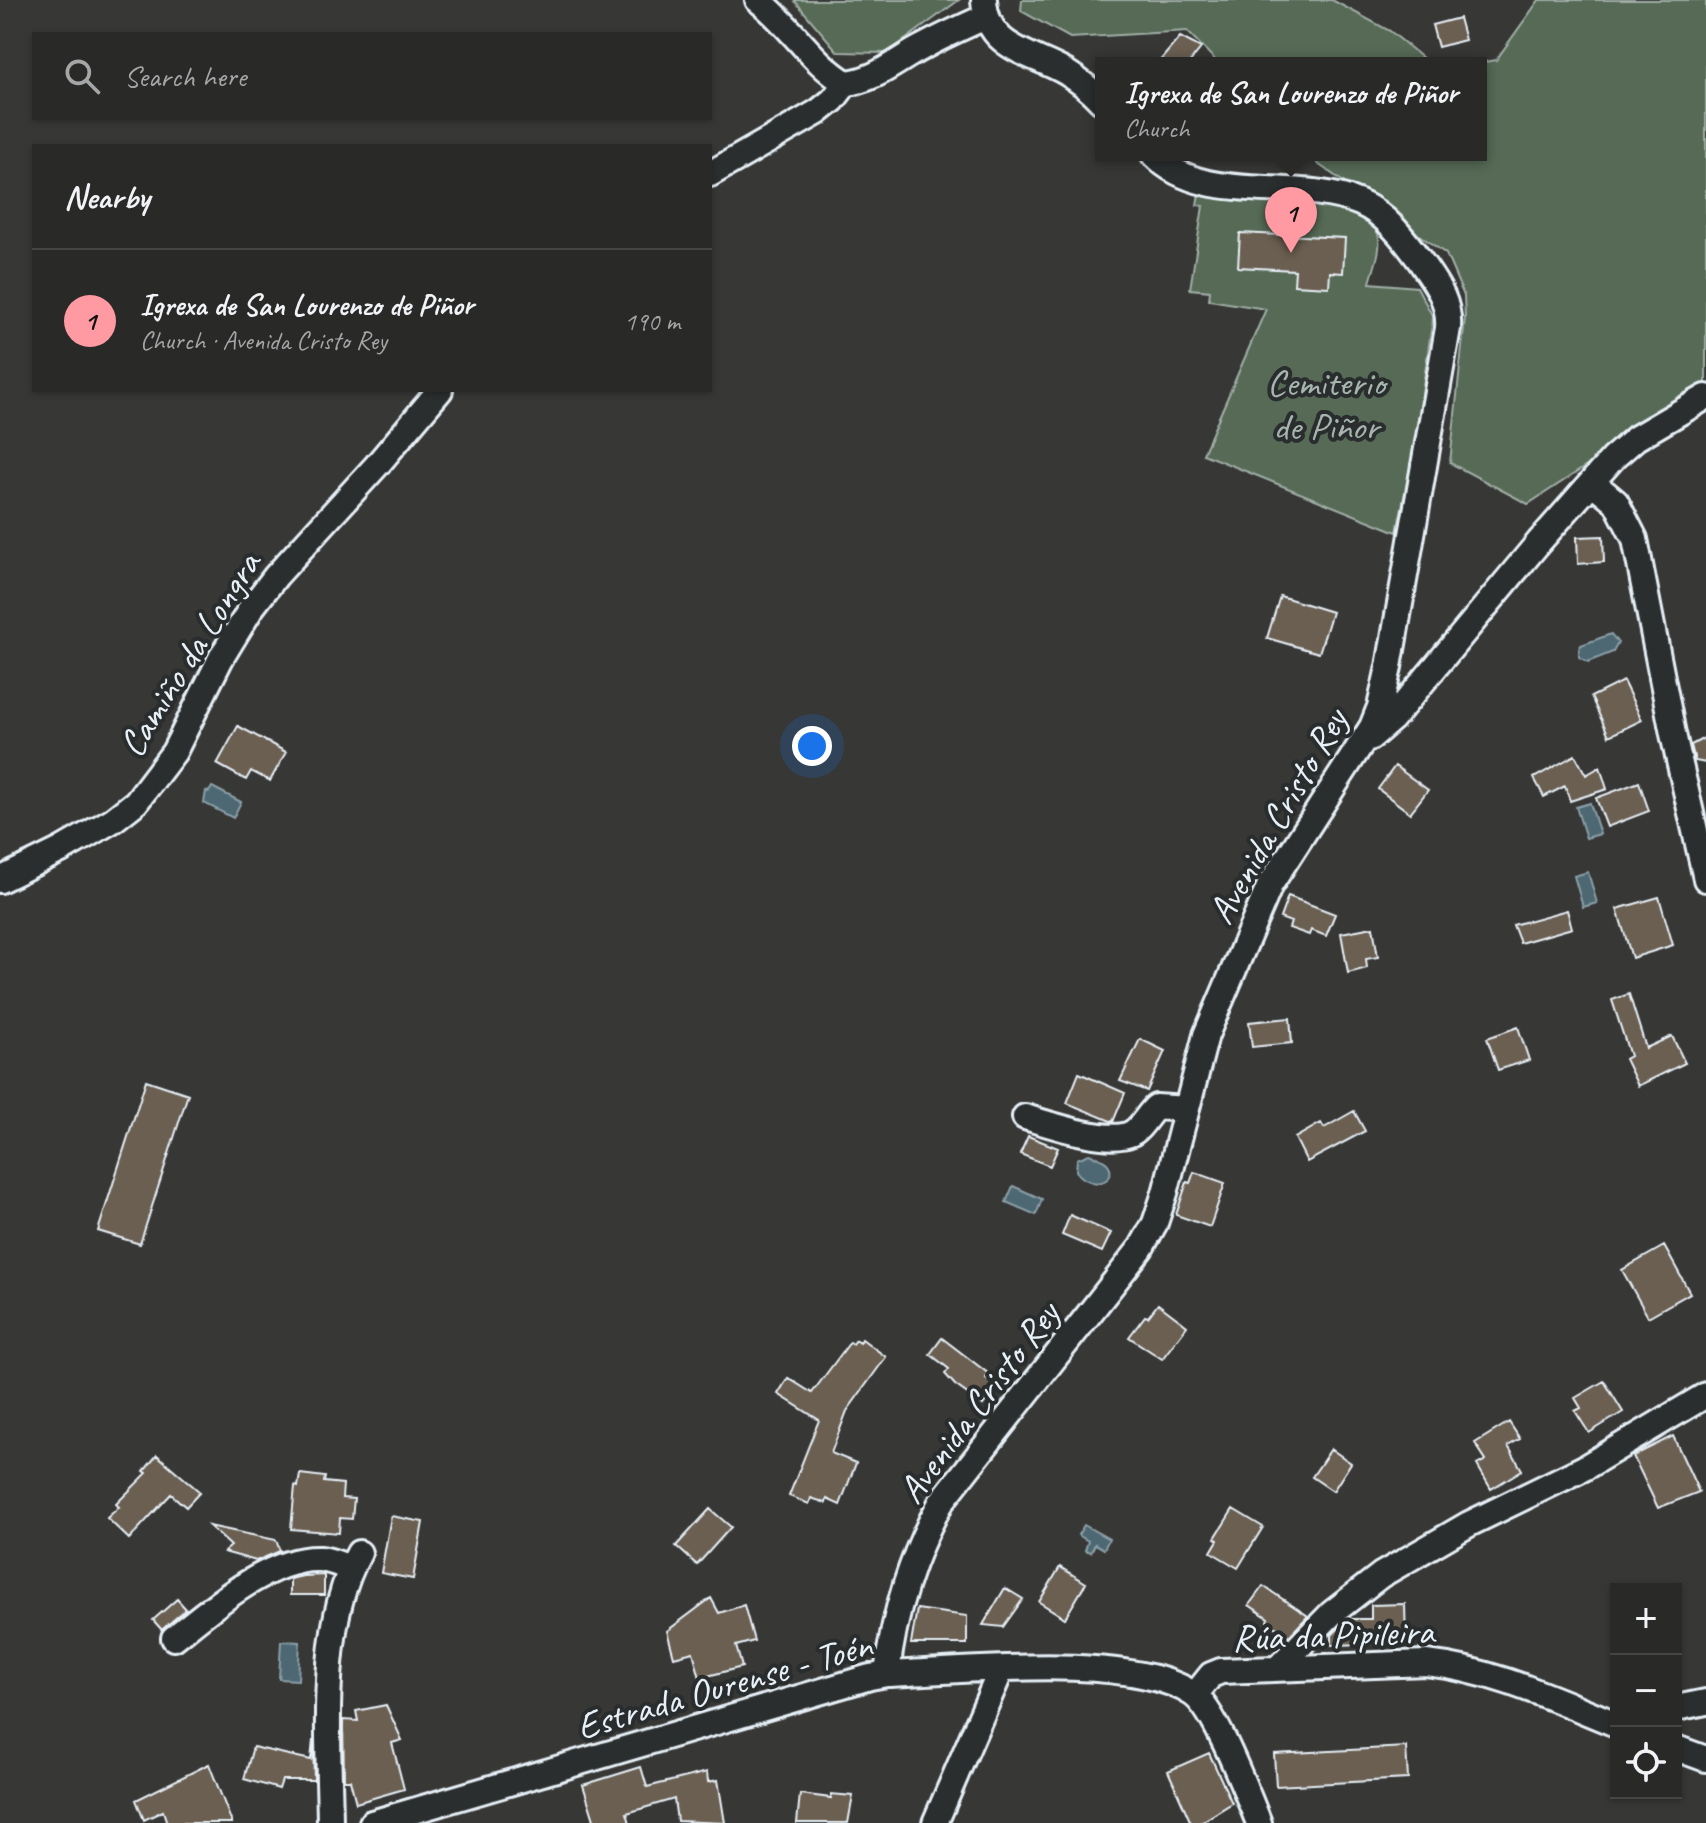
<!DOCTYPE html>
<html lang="en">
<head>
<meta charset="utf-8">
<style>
  :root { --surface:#292928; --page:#353534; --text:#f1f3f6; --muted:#a5a6a8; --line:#454545; --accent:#ff9aa2 }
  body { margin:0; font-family:Caveat,sans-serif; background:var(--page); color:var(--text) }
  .controls { position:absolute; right:24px; bottom:24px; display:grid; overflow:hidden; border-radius:0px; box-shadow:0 2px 6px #0004 }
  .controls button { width:72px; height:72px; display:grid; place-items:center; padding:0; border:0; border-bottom:2px solid var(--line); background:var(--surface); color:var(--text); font:40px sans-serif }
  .you { position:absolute; left:812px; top:746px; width:28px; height:28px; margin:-20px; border:6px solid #fff; border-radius:50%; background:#1a73e8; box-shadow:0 0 0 12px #1a73e833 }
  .badge { display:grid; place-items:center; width:52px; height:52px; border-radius:50%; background:var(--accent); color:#111; font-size:26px; font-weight:700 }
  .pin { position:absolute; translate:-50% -66px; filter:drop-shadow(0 2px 4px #0008) }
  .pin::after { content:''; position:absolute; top:42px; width:28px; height:24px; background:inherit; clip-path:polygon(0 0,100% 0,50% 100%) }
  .popup { position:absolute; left:1095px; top:57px; width:392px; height:104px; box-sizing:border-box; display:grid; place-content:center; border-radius:0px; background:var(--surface); filter:drop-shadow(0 2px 6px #0005); font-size:26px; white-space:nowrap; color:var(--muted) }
  .popup b { font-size:30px; color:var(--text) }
  .popup::after { content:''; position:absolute; left:50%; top:100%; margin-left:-16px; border:16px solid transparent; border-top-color:var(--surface) }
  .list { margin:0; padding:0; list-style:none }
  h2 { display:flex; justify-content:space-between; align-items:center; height:104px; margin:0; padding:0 32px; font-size:34px }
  h2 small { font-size:26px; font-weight:400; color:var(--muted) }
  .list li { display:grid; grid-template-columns:52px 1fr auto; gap:24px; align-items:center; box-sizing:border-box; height:144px; padding:0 32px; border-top:2px solid var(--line) }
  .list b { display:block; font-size:30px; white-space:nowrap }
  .list p { margin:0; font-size:26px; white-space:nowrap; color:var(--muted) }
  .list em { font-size:26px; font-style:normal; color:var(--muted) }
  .icon { flex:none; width:44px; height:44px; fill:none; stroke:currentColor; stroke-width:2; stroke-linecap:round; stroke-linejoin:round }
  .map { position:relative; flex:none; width:1706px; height:1823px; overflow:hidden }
  .search { position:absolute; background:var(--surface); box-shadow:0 2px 6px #0004; left:32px; top:32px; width:680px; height:88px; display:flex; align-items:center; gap:20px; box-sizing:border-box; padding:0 28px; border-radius:0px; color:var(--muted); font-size:30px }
  .panel { position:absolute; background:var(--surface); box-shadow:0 2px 6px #0004; left:32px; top:144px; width:680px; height:248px; border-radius:0px }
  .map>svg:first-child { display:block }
  .green { fill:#576b56; stroke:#a0aea7; stroke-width:2 }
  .water { fill:#4d6872; stroke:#8b9fa8; stroke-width:2 }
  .building { fill:#6a5e51; stroke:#e8f1f8; stroke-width:2 }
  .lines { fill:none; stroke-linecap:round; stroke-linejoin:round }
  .minor-casing { stroke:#e8f1f8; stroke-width:30 }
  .minor { stroke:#2a2d2e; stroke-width:24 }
  .labels { text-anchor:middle; stroke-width:8; stroke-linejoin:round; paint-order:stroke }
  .park-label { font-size:38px; fill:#a7b5af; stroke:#2a2d2e }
  .street-label { font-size:38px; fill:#e8f1f8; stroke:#2a2d2e }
</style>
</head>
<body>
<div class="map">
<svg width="1706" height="1823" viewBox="0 0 1706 1823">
  <rect width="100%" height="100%" fill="#373735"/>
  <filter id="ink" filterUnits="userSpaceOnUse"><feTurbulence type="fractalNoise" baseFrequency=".0125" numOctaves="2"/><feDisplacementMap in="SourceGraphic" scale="16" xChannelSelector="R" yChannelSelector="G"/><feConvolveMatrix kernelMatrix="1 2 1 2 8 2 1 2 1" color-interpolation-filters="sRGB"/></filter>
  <g filter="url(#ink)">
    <path class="green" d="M794,0H959L887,53L838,52Z
      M1022,0H1332L1390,31L1429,63H1218L1187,31L1070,38L1021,11Z
      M1539,0H1706V388L1528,504L1450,463L1465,318L1464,296L1446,254L1318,164L1309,155H1481V63H1478L1496,60Z
      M1199,193C1233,197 1367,200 1378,234C1383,248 1373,270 1370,283L1417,287L1433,317L1415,442L1397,532L1203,454L1266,309L1209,300L1210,291L1190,289L1203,206L1197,205Z"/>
    <path class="water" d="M1611,634L1618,643L1613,652L1588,662L1579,657V650L1581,645Z
      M212,787L241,802L233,818L204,803L206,791L209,792Z
      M1590,803L1600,834L1586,838L1576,807Z
      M1588,872L1597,903L1583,907L1574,876Z
      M1089,1154C1100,1159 1113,1161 1110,1176C1101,1188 1084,1182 1076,1171L1077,1159Z
      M1013,1186L1042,1199L1036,1215L1006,1202Z
      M1084,1525L1109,1539L1104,1549L1095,1544L1091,1552L1085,1550L1088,1541L1078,1535Z
      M281,1641L300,1642L298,1680L279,1679Z"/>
    <path class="building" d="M1459,18L1465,40L1438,47L1432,25Z
      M1180,37L1201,48L1189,63H1158Z
      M1240,233L1345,238L1343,273L1330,272L1329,287L1294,285L1295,270L1238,267Z
      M1603,536L1604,562L1578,564L1577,537Z
      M1280,596L1332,612L1319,653L1267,638Z
      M1623,681L1642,720L1609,736L1591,697Z
      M238,726L286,752L270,781L251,771L246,780L217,764Z
      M1706,737V763L1695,761L1691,745Z
      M1575,755L1586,775L1600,767L1607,789L1570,801L1565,786L1544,797L1534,778Z
      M1395,766L1428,790L1410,813L1378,789Z
      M1639,782L1649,811L1607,827L1596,798Z
      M1288,896L1335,914L1326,936L1311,930L1309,935L1289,928L1291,922L1280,918Z
      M1659,897L1673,945L1632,958L1617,909Z
      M1567,910L1572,928L1520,943L1513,925Z
      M1373,927L1378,957L1366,959L1367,968L1348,973L1341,933Z
      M1629,994L1646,1048L1672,1036L1685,1063L1638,1086L1625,1059L1630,1056L1612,1000Z
      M1290,1018L1292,1043L1252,1047L1249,1022Z
      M1518,1027L1529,1060L1498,1070L1487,1038Z
      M1140,1039L1165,1051L1147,1091L1120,1081Z
      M1079,1073L1125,1093L1113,1122L1067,1103Z
      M146,1080L188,1094L140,1244L98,1231Z
      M1354,1111L1365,1131L1307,1162L1295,1138L1321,1123L1324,1128Z
      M1028,1136L1058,1148L1050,1166L1020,1154Z
      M1194,1172L1225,1183L1210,1227L1176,1215L1187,1182L1190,1183Z
      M1070,1215L1111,1233L1102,1252L1062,1235Z
      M1664,1246L1690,1293L1648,1317L1622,1270Z
      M1158,1304L1187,1326L1162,1359L1129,1337L1145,1316L1148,1317Z
      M942,1338L989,1374L986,1378L997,1386L983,1405L955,1385L945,1374L949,1369L930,1354Z
      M862,1339L886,1357L847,1411L831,1453L856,1463L840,1505L827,1499L826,1503L811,1498L809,1504L789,1496L819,1420L778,1394L788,1378L812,1393L850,1342L853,1344L856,1340L860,1343Z
      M1604,1381L1623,1412L1589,1433L1575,1411L1581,1408L1575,1398Z
      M1509,1422L1520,1439L1508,1446L1522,1470L1491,1489L1477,1465L1486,1460L1475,1443Z
      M1673,1436L1699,1492L1658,1508L1633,1456Z
      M1331,1449L1351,1463L1333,1491L1312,1477Z
      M157,1455L200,1492L186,1507L171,1494L129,1539L107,1518L119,1507L116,1504L147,1473L144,1471Z
      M300,1474L325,1477L324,1482L343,1484L342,1498L354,1499L352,1519L340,1518L339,1533L291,1529L295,1486L298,1487Z
      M710,1509L731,1527L697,1565L676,1546Z
      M1233,1509L1263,1527L1238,1568L1211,1552L1218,1540L1215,1538Z
      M391,1516L423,1522L413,1579L381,1573Z
      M209,1526L276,1540L280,1551L256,1561L224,1552L231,1546Z
      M1060,1567L1086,1583L1065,1618L1039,1602Z
      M324,1575V1595H290V1579L303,1576Z
      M1263,1586L1308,1616L1289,1636L1267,1621L1268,1618L1249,1605Z
      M1005,1588L1023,1599L1003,1627L983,1625Z
      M711,1598L719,1613L744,1605L754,1641L736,1646L742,1667L700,1678L693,1652L674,1657L667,1631Z
      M177,1599L186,1609L162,1630L153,1620Z
      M1405,1604L1406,1643L1332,1645V1635L1348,1619H1371V1605Z
      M917,1609L967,1616V1644H911Z
      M386,1705L402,1740L392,1743L404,1789L356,1803L350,1780H344L343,1720L358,1721L356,1711Z
      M313,1740L314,1780H282L279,1789L244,1779L253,1747L311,1760Z
      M1406,1747L1408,1779L1276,1786L1274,1754Z
      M1209,1753L1232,1803L1200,1823H1191L1168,1771Z
      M209,1764L232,1823H167L163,1811L144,1820L136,1800Z
      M641,1767L647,1787L707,1772L708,1782L718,1780L725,1823L677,1821L674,1799L627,1813L630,1823H595L583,1785Z
      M800,1794L831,1798V1794L853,1796L848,1823H797Z"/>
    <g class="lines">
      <defs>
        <path id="minor" d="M758,0C790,24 811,62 846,83C874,81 896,61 921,48C942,36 963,27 985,17
          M984,0C987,50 1031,52 1067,73C1080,81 1091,90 1101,101
          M710,174L818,112L833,100L846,83
          M1592,482L1616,502L1635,539L1673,734L1706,879
          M1370,738L1392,719L1539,542L1613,458L1636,438L1706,397
          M0,880L61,850L113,820L136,802L174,752L221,658L252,607L276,576L377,465L440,390
          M1025,1117C1049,1124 1106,1144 1130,1134C1141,1129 1147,1115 1156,1107L1187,1109
          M174,1638C210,1609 271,1556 320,1559C331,1560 341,1565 350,1568
          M1278,1668L1332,1613L1381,1575L1469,1524L1584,1468L1706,1395
          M887,1674C893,1615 913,1552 942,1501L1141,1248L1155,1223L1165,1193L1206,1035L1270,885L1372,727L1380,707L1389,667L1448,328C1450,301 1436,284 1421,262C1405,240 1386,214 1360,203C1296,176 1205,207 1154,155
          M1195,1695L1211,1675L1221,1671L1426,1663C1493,1670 1554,1699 1616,1724
          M1676,1708L1706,1702
          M1676,1748L1706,1759
          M330,1823C329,1740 318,1626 359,1553
          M372,1823L870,1677L887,1674C962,1671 1132,1652 1193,1694C1216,1710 1247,1794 1259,1823
          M935,1823L1001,1670"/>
      </defs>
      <use href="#minor" class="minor-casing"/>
      <use href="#minor" class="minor"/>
    </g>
  </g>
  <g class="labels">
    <g class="park-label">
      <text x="1326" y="395">Cemiterio<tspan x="1326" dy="44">de Piñor</tspan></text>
    </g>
    <g class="street-label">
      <text transform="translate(189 654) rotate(-58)" y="13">Camiño da Longra</text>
      <text transform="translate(1277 816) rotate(-60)" y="13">Avenida Cristo Rey</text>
      <text transform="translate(978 1402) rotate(-53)" y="13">Avenida Cristo Rey</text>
      <text transform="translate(1333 1634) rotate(-2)" y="13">Rúa da Pipileira</text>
      <text transform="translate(724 1685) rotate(-16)" y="13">Estrada Ourense - Toén</text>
    </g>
  </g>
</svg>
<div class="controls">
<button>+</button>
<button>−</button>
<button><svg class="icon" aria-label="locate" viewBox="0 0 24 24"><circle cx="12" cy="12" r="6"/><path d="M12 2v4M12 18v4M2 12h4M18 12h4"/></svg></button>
</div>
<div class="you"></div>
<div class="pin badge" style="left:1291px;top:253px">1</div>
<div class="popup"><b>Igrexa de San Lourenzo de Piñor</b>Church</div>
<div class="search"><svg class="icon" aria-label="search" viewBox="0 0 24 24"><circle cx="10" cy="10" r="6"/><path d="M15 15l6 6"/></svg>Search here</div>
<section class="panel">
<h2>Nearby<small></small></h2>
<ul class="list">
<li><span class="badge">1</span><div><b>Igrexa de San Lourenzo de Piñor</b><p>Church · Avenida Cristo Rey</p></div><em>190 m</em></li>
</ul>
</section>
</div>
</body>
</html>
